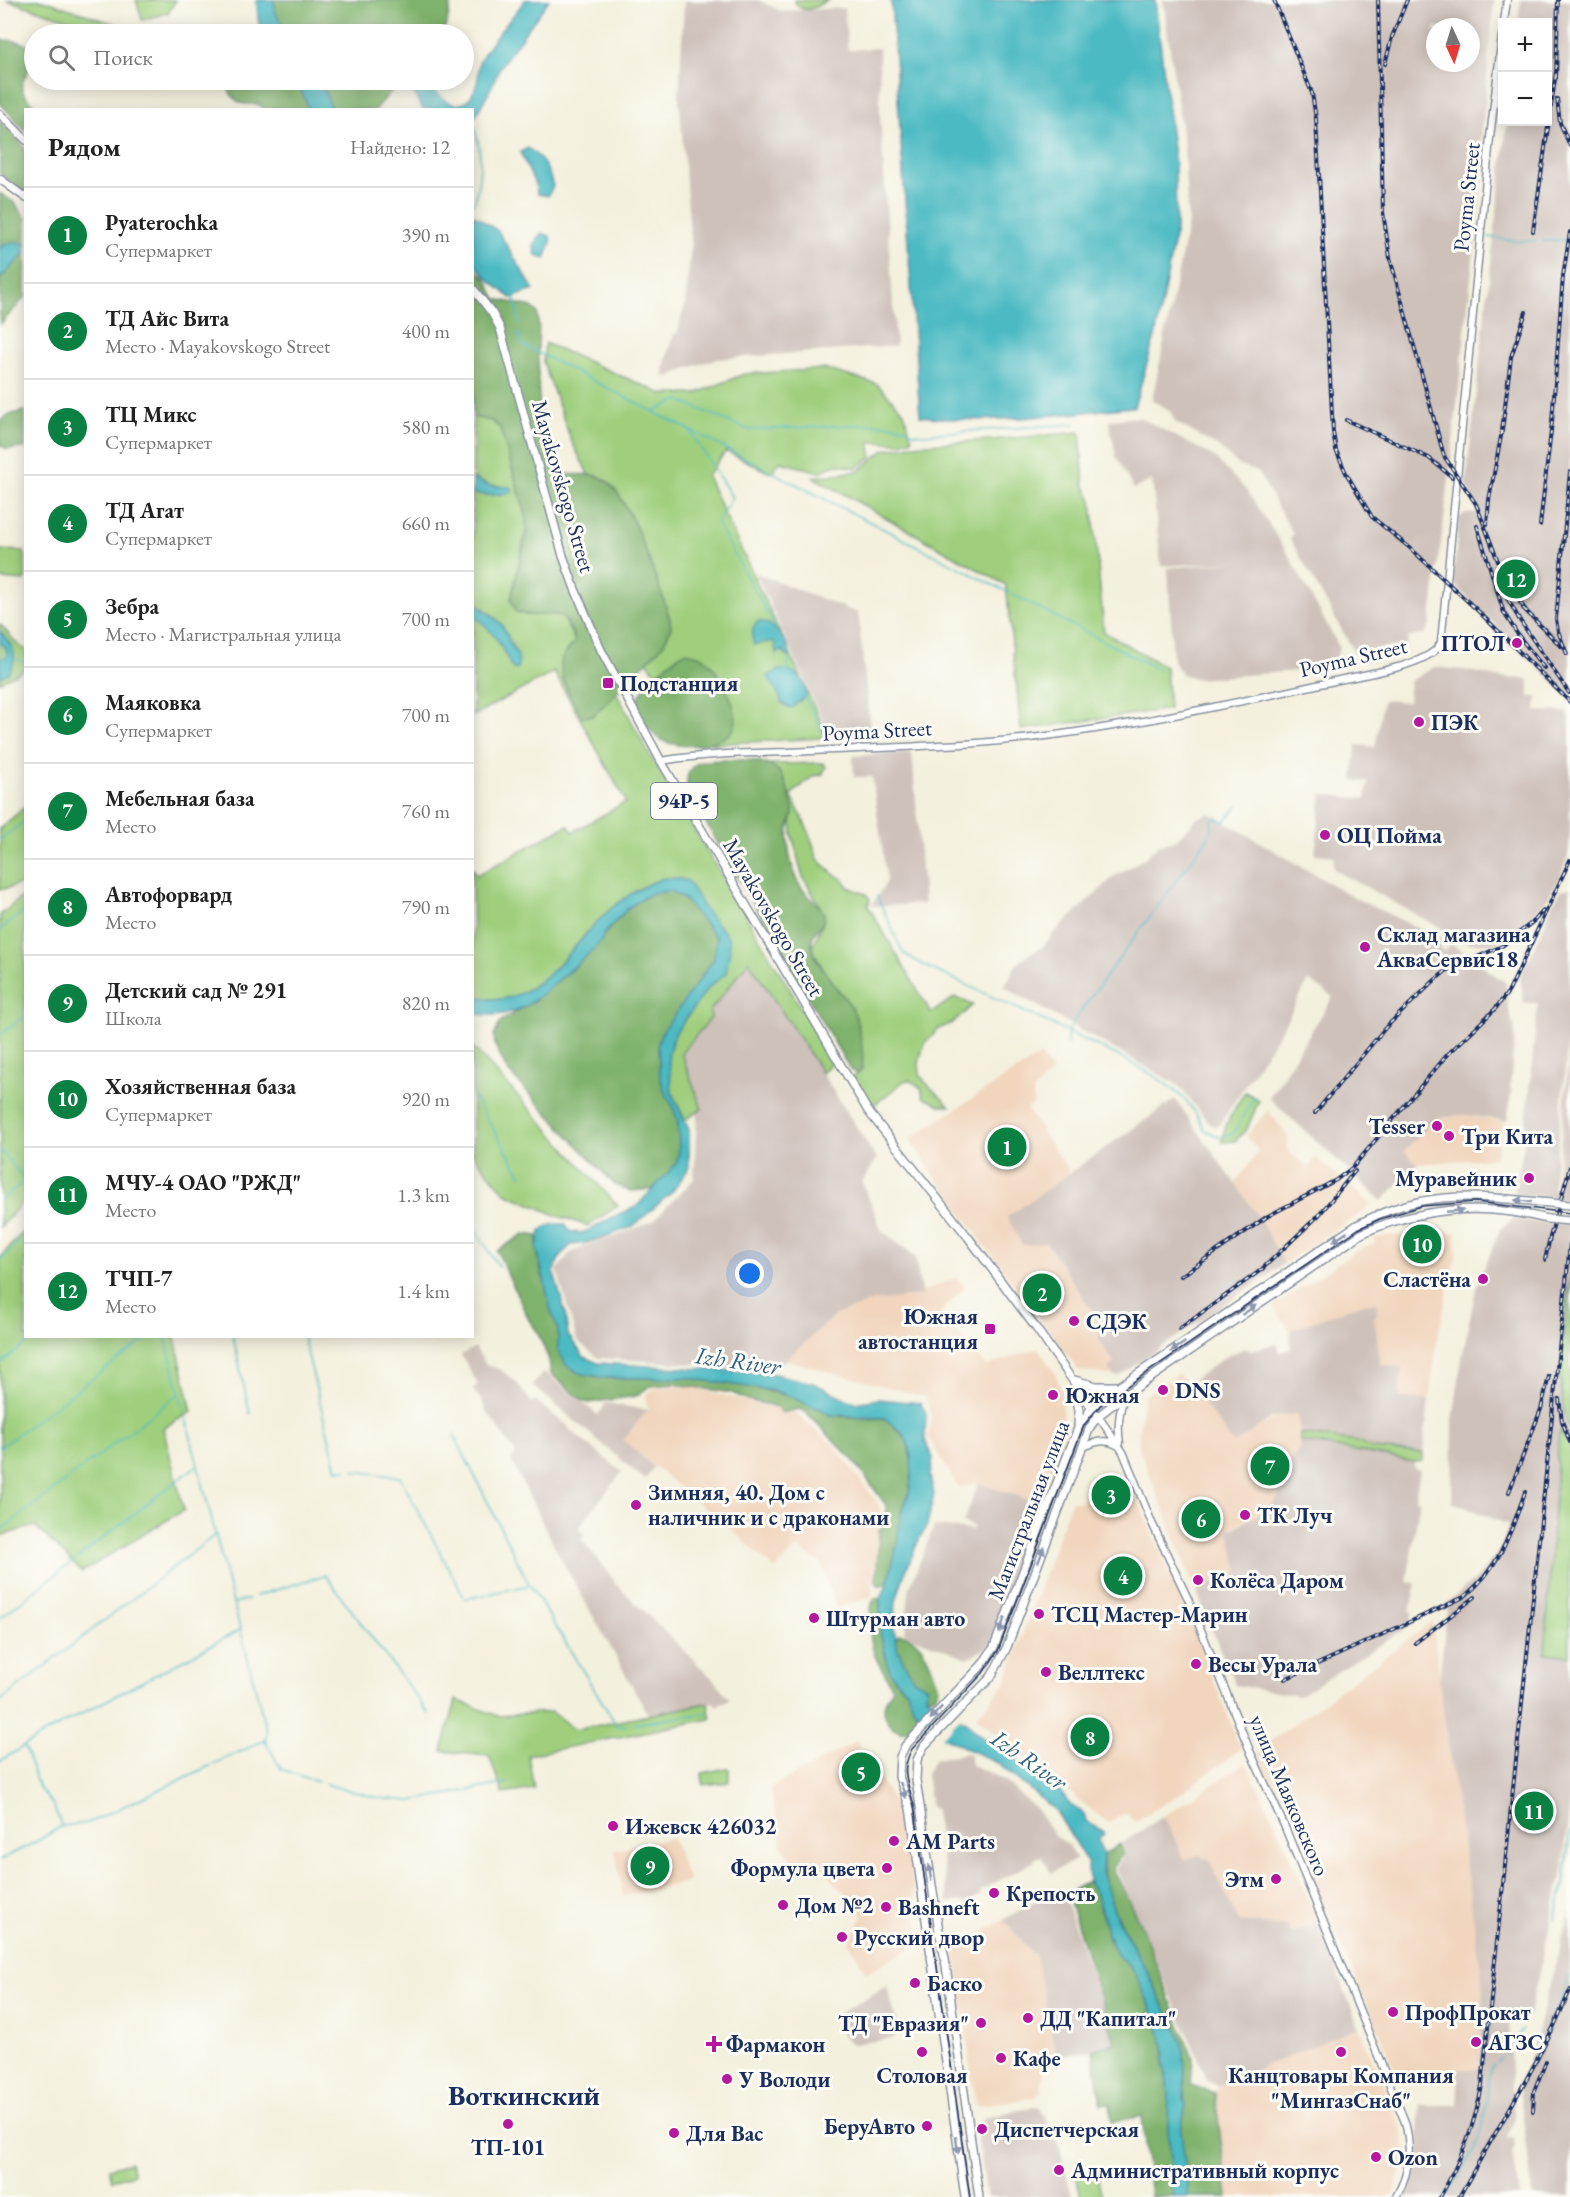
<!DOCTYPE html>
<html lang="ru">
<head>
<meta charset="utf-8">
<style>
  :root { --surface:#fff; --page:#f2f2f2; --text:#222; --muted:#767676; --line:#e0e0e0; --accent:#0b8043 }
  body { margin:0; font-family:"EB Garamond",serif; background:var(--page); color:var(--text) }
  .controls { position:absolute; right:18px; top:18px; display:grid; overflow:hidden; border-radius:0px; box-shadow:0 3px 15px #0003 }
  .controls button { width:54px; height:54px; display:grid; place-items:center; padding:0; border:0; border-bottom:2px solid var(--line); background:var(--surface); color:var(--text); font:30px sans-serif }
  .compass { position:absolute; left:1426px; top:18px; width:54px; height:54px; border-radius:50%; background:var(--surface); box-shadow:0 3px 15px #0003; rotate:176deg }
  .you { position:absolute; left:750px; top:1274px; width:21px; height:21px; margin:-15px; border:4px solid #fff; border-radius:50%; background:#1a73e8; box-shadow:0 0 0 9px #1a73e833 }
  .badge { display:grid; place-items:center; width:39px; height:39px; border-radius:50%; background:var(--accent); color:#fff; font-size:20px; font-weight:700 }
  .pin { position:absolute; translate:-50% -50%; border:3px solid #fff; box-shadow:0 2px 6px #0006 }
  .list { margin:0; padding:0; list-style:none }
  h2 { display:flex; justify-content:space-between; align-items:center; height:78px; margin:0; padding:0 24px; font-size:26px }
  h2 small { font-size:20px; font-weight:400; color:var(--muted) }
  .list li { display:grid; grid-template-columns:39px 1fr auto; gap:18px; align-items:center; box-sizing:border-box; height:96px; padding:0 24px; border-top:2px solid var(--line) }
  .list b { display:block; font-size:22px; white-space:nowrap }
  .list p { margin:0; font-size:20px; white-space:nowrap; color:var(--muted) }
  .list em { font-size:20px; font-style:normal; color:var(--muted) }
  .icon { flex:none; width:33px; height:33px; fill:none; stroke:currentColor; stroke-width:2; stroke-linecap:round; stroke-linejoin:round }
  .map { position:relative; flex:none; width:1570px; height:2197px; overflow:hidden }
  .search { position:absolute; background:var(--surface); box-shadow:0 3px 15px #0003; left:24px; top:24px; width:450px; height:66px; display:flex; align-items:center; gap:15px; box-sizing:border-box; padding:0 21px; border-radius:33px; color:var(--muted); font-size:22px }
  .panel { position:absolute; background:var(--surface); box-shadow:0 3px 15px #0003; left:24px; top:108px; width:450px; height:1230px; border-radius:0px }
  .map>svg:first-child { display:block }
  .built { fill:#f1d5bd }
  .industrial { fill:#cec1ba; fill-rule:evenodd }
  .green { fill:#9fcf7d; stroke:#5d7f6e; stroke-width:1.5 }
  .forest { fill:#7fb26c; stroke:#4d7065; stroke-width:1.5 }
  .water { fill:#4bbac2; stroke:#337490; stroke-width:1.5 }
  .pier { fill:#f4f0de }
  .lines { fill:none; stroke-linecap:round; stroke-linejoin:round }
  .stream { stroke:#4bbac2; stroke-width:1.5 }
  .secondary-casing { stroke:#88909e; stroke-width:9 }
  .primary-casing { stroke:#88909e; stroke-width:10 }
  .secondary { stroke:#fff; stroke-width:6 }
  .primary { stroke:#fff; stroke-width:7 }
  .tram { stroke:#1b2f5e; stroke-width:1.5 }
  .rail-casing { stroke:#1b2f5e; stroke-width:4 }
  .rail { stroke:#fdfcf7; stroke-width:1.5; stroke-dasharray:4.5; stroke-linecap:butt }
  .primary-bridge-casing { stroke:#88909e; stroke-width:10; stroke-linecap:butt }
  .primary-bridge { stroke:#fff; stroke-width:7 }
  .oneway { fill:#8d97ae }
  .poi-dot { fill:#b5179e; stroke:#fdfcf7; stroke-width:2 }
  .labels { text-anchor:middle; stroke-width:6; stroke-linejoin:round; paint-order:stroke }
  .shield { fill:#fdfcf7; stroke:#5f6c8c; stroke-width:1.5 }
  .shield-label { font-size:21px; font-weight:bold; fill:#1b2f5e }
  .street-label { font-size:22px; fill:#1b2f5e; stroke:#fdfcf7 }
  .poi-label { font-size:22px; font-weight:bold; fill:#1b2f5e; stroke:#fdfcf7; text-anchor:start }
  .water-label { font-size:24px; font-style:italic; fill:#2c6081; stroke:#fdfcf7 }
  .district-label { font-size:28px; font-weight:bold; fill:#1b2f5e; stroke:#fdfcf7 }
</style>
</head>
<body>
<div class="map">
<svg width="1570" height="2197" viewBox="0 0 1570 2197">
  <rect width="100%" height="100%" fill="#fdfcf7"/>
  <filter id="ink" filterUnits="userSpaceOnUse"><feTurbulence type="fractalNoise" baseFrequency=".0167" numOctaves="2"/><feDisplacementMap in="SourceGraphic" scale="12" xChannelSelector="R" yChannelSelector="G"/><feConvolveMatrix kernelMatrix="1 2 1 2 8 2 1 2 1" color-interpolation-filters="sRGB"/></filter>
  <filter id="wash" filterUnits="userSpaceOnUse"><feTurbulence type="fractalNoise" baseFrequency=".008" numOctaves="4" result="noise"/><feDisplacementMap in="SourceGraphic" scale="24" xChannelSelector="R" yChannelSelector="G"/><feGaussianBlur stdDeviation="1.35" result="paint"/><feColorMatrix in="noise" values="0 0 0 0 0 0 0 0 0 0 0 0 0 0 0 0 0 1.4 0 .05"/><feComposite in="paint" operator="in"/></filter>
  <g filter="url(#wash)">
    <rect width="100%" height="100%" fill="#f4f0de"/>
    <path class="built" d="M1041,1055L1052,1072L1034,1090L1033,1105L1027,1109L1070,1173L1007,1217L1045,1243L1099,1321V1340L1114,1363L1108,1367L1114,1376L1078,1370L978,1237L909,1139Z
      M1268,1110L1288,1137V1152L1309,1167L1315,1157L1371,1204L1363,1212L1284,1264L1259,1217L1235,1183L1259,1151L1246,1136Z
      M1465,1115L1504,1122L1495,1158L1418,1164L1404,1151L1438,1117Z
      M1456,1232L1457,1252L1438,1334L1429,1400L1399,1397L1381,1365L1374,1316L1361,1304L1290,1330L1273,1307L1364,1246L1376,1244L1374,1239L1386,1236Z
      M957,1278L965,1287L940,1313L987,1366L1038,1348L1056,1375L1062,1392L1063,1441L1043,1504L978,1483L958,1487L928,1437L932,1415L925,1397L785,1360L836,1315L870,1302L921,1295V1292Z
      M1178,1374L1189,1383L1234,1443L1274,1418L1299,1414L1300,1441L1298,1452L1293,1456L1285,1486L1271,1507L1228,1529L1239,1572L1196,1591L1139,1449V1432L1144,1396Z
      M670,1387H691L796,1414L833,1445L878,1503L881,1512L878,1530L872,1597L836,1608L821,1563L797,1548L775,1570L729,1528L622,1440L647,1410L646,1394L653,1389Z
      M1130,1481L1186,1611L1241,1749L1177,1796L1134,1822L1127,1812L1108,1823L976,1717L1004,1685L1071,1501H1082L1086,1495Z
      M1432,1622L1481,1972L1483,1999L1478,2069L1460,2070L1459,2078L1398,2076L1256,1752Z
      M857,1741L904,1820L921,1942L866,1973L849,1943L863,1916L854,1903L811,1858L802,1865L795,1864L792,1861L782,1846L770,1788Z
      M1246,1763L1275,1822L1318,1923L1291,1934L1288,1926L1239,1922L1208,1858L1185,1860L1164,1816Z
      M671,1838L673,1839L689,1882L623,1896L615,1850Z
      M1003,1920L1032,1953L1035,1952L1056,2056L1041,2060L1043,2076L1041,2081L1042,2093H1037L1036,2097L976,2106L955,1953L960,1945Z
      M1359,2027L1402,2130L1406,2149L1404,2164L1392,2194L1390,2197H1228L1215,2093L1217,2086Z"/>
    <path class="industrial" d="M758,0L781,11L844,8L848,50L879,48L880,115L896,346L717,359L685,369L669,377L663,376L668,351L674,333L677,334L685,304L691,246L679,97L684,1Z
      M1163,0H1494L1482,131L1479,205L1447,496L1430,625L1425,634L1408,638V644L1355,653L1290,539L1293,534L1258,472L1240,466L1218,447L1175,422L1170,411L1152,400L1188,223L1184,148ZM1435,27H1471V63H1435Z
      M1521,0H1570V699L1459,589L1453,580L1459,518L1464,514L1477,513L1466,482L1507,122H1548V22H1518Z
      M1139,417L1213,456L1248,492L1290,557L1339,647L1334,668L1197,679L1181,674L1173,661L1168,568L1240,561L1161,566L1152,480L1134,489L1116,457L1109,420Z
      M756,573L858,613L871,734L830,736Z
      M1434,667L1464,670L1503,678L1529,679V697H1537L1536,711L1567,712L1570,718V836L1568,855L1560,878L1547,899L1525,925L1495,944L1468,943L1333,869L1334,856L1315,854L1322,794L1366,799L1368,782L1353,780L1356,745L1375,747L1383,700L1408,702L1410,681Z
      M912,752L924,904L871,906L887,881L872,777H854L853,756Z
      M1210,813L1355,898L1441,939L1440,948L1444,951L1451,944L1462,951L1506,983L1508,1006L1515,1030L1510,1089L1512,1090L1507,1121L1465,1115L1438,1117L1404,1151L1418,1164L1382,1201L1269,1098L1333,997L1309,980L1283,1027L1218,1127L1210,1124L1178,1085L1004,987L1016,965L1030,953L1043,947L1052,935L1113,877L1145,858L1158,845L1175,841L1197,818Z
      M1570,888V1019L1553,1188H1556L1570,1049V1201L1514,1194L1524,1145L1538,1003H1524L1520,977L1540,936L1552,905L1561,890Z
      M750,961L877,1159L862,1182L882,1231L915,1256L922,1295L870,1302L836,1315L775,1369L598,1358L577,1341L557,1270L570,1253L603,1238L616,1236L653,1221L694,1179L697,1113L702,1109L681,1053L711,1018L710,1011Z
      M1175,1099L1259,1217L1284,1264L1119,1376H1114L1108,1367L1114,1363L1099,1340V1321L1046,1243L1022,1245L1007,1217Z
      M1513,1219L1570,1225V1801L1563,1869L1529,2015L1509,2016L1512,2096L1515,2119L1505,2137H1514L1515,2149L1513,2150L1519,2197H1405L1418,2168L1420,2105H1457L1459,2070L1479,2068L1483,1999L1481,1972L1439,1681L1448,1602L1478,1577L1499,1550L1509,1525L1452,1502L1453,1420L1462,1357L1476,1288L1500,1229Z
      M1377,1303V1316H1374L1381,1365L1402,1367L1399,1397L1429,1400L1423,1453L1373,1449L1358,1442L1300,1434L1298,1414L1273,1417L1234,1444L1189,1383L1225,1357L1244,1348L1251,1351L1277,1343L1280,1352L1291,1349L1290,1330L1361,1304Z
      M475,1347L486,1365L500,1369L517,1383L532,1403L535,1400L564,1424L565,1422L570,1430L622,1472L578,1528L585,1535L581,1539L614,1580L613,1581L710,1676L730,1699L716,1706L714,1702L648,1714L561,1559L511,1460L516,1454L485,1409L482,1400L472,1389L478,1385L461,1355Z
      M544,1372L598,1415L606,1403L647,1410L623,1440L654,1467L645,1480L532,1385Z
      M1300,1441L1414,1462V1468L1420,1470L1415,1499L1420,1500L1407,1581L1416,1583L1410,1611L1413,1612L1411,1620L1413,1624L1299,1696L1235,1685L1196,1591L1239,1572L1228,1529L1235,1527L1271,1507L1285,1486L1293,1456L1298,1452Z
      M978,1483L1043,1504L991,1646L968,1658L905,1634L909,1589L934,1526L973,1530V1527L963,1523Z
      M969,1753L971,1765L993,1774L1006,1782L1036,1809L1054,1835L1069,1845L1077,1859L1051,1873L1041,1856L1034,1859L1035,1861L980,1891L981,1895L966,1903L960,1901L948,1903L935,1809L931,1807L926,1774L935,1759Z
      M1164,1816L1185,1860L1200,1854L1204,1859L1208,1857L1239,1922L1288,1926L1291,1934L1318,1923L1359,2027L1217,2086L1208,2081L1116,1868L1126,1853L1122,1843Z
      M1058,1888L1064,1896L1115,2042L1093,2050L1056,2056L1035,1953H1032L1003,1920Z
      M1570,1910V2197H1533L1519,2087L1531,2055Z
      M887,1986L899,2031L891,2039L852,2044L842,2035L838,2014Z
      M1039,2106L1058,2141L1072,2197H987L977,2134L984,2131L982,2118Z"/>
    <path class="green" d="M6,0H43L145,34H115Z
      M136,0H176L168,13L142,20Z
      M794,0H828C816,7 802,17 794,0Z
      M545,343L663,394H695L744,374L825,369L877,384L904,412L912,439L901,443L869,442L872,457L856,468L836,464L820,472L780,462L770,473L726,451L707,476C746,562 789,647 826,734L823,738L712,744L677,703L641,653L602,502L571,440L543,362Z
      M473,417L492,421L500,428L526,515L527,525L511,599L525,615H562L575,641L562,658L563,680L593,716L616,692L653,761L833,1061L822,1073L749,961L710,1011L711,1018L681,1053L702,1109L685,1120L672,1093L668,1053L676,1032L708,988L726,973L728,937L703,907L688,881C671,875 660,880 645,889C627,899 610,909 596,923C565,955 524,1018 473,994L472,868L477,875L568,825L573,832L626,802L554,672L473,716V615C493,630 502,645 512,668L517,653C510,645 508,635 503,627C496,615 482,609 473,600V493L487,495L510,493L513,491C503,483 488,488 473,478Z
      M1080,432L1084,484L1092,500L1104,632L1166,667L1169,709L1021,730L1006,585L813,477L858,471L884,450L911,445L991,440Z
      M0,550L23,551L25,555V581L0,579Z
      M0,624L19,646L26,650L25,669L0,682Z
      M823,763L826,767L822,775L813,776L791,795L808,830L818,859L835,875L843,879L848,887L866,894L870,899L868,906L931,1013L955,997L973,1005L954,1022L938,1029L924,1044L919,1063L920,1074L925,1082L950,1106L939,1105L923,1097L921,1088L910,1080L904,1081L872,1107L852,1077L862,1070L847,1001L827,976L812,948L823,922L824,914L802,875L792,834L790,803L728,765Z
      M25,807V883L0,890V828Z
      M25,894V1200L0,1227V915Z
      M472,1047H473L618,1206L588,1226L558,1216L505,1193L473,1154Z
      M1245,1092L1259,1100L1247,1129L1235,1141L1222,1142C1224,1123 1235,1108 1245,1092Z
      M25,1230L26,1336L175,1337L192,1412L163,1428L184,1510L82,1572L35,1526L0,1536V1257Z
      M1570,1274V1431C1552,1389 1566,1320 1570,1274Z
      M1559,1430L1570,1447V1656L1545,1653Z
      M1300,1434L1358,1442L1373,1449L1423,1453V1461L1414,1462L1300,1441Z
      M456,1700L498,1716L552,1712L575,1730L708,1703L711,1719L528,1755L534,1789L503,1794L489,1756L442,1751Z
      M727,1768L729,1769V1782L703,1785L702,1773Z
      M130,2162L134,2174L112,2180L109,2168Z
      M1096,2170L1102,2197H1081L1076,2175Z"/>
    <path class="forest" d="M274,0H451L447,24L441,34H287L275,12Z
      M0,40C15,40 26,40 33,54C27,86 8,83 39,109L26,110L25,131L0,103Z
      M227,80H297L309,109H266L258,104H243L237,101L231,94L227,86Z
      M321,80H401L375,110L331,109Z
      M0,121L25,148V192L0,174Z
      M0,193L15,203L26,219L25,297L0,325Z
      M472,266L486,279L496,299L532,307L537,312C540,325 538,339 538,353C538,382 538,411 545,440C546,447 547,456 550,462C561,484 588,468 604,479C630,495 660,589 670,619L671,628L663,645L593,716L582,717C574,703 555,674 563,657C566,651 572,647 575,641C562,597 546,623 516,612L511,599L526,537V515L500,428L492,421L473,417Z
      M25,411V448L7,449L0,445V421L8,415Z
      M685,652C692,653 697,654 703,657C717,667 740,708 735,726C729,746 675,751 660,739C651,733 634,712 637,701C641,687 673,658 685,652Z
      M704,761C725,761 762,754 779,771C784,776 786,784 788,791C790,798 794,806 793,813C793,818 790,822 789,827C787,842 790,861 795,876C800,893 823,905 824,915C825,924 818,927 814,934C806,947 820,965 827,975C834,987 845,996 852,1008C858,1019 868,1064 859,1073L851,1071L691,797C684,782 685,766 704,761Z
      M670,891L683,898L714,932C719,941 718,949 714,959L662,1034L658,1043L660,1077L666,1095L673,1106L678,1121L679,1153L676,1164L654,1189L630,1191L615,1185L507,1070L495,1045L494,1036L501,1021L531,1003L576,966L628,908L652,893Z
      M524,1234L538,1236L537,1248L540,1267L558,1329V1340L579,1373L606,1378H688L751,1387L792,1397L810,1406L821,1409L831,1415L869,1419L884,1418L891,1423L907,1440L913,1467L909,1494L901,1513L897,1545L888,1582L879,1586L876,1582L879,1529L885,1524L886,1505L853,1460L806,1412L799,1409L782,1413L777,1407L748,1400L732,1393L676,1384L650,1386L636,1396L589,1403L583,1401L551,1374L549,1360L537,1331L529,1320L497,1251Z
      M876,1598L880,1599L881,1635L887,1664L895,1680L907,1691L918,1717C909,1746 879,1725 885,1703C886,1699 890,1694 892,1690C890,1679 882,1670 877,1660C869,1645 868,1616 873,1600Z
      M899,1634C924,1637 932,1667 939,1688L935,1696H926L927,1687L913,1679L898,1651L895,1639Z
      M1120,1844L1124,1852L1113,1868L1142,1928L1193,2058L1191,2085L1215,2093L1228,2197H1189C1184,2177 1176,2129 1185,2111C1182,2085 1191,2044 1172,2023C1164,2005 1155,1987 1146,1969C1126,1932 1101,1899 1103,1855Z
      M1089,1881L1099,1901L1102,1917L1107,1926V1936L1123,1961L1130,1966L1137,1976L1160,2030L1165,2050L1164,2064L1169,2094L1168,2131L1171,2156V2182L1174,2197H1151L1142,2116L1112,2122L1110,2103L1101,2104L1093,2050L1115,2042L1067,1893Z"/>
    <path class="water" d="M256,0H274L275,12L287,34H260Z
      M525,0H549L500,67L491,88L476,115L473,118L472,110L423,109C417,101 411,90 415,80L429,82C444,106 466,117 477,83C479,75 477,67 480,60C492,38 511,20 525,0Z
      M891,0H1155L1175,164L1176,229L1156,333L1134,407C1065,413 989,426 920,416Z
      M297,80H321L331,109H309Z
      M528,148C543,159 548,168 553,186L548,196L537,194L536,186L520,152Z
      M473,214L498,231L534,290L511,298L490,281L473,262Z
      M542,233L550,236L551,243L545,259L536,255C532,245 535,240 542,233Z
      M12,242L25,243V253L0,279V247Z
      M473,478L488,486L511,487L513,491C502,496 487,495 475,494L473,493Z
      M472,600C482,609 495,615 502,626C507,633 508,641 513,648C518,656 521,661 516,670L512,668C502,645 493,630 473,615Z
      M759,621C774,623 790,642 790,658L786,656L783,650L776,654L775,644L773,641L754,645C751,638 752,625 759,621Z
      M0,631C8,641 18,651 13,664C9,672 9,675 0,677V660L7,655L6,648L0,642Z
      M779,670C796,669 807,679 806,696L792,708L788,707L781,702C781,694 772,686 768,676Z
      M664,878H674L688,881L703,907L728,937L730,951L726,973L708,988L676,1032L668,1053L672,1093L689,1130V1166L687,1171L672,1192L632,1227L586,1243L571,1245L559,1258L554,1273L565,1312L568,1335L584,1357L598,1363L770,1373L813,1383L855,1403L878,1399L920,1403L926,1413L925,1440L933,1458L930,1476L934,1494L926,1529L920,1537L903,1578L896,1601L894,1629L898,1651L913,1679L927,1687L926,1696L949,1713L965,1721L977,1733L1013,1757L1031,1773L1060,1791L1070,1805L1078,1809L1084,1815L1086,1821L1105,1833L1098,1839L1103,1855L1102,1874L1117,1919L1146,1969L1172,2023C1189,2042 1184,2077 1184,2100L1186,2104L1181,2131L1189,2197H1174L1171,2182V2156L1168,2131L1169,2094L1164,2064L1165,2050L1160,2030L1137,1976L1130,1966L1119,1958L1110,1938L1107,1936C1106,1922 1099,1894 1089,1884L1088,1864L1056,1811L997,1763L931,1731L913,1707L907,1691L890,1672L881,1635L880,1599L888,1582L897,1545L901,1513L909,1494L912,1473L910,1449L903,1433L884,1418L831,1415L821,1409L810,1406L792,1397L775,1391L688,1378H606L579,1373L566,1365L558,1350V1329L551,1311L537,1248L541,1230C549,1224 556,1223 566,1224L569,1231L580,1233L590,1230L616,1215L636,1207L676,1164L679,1153L678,1121L673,1106L666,1095L660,1077L658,1043L661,1034L714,959L717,938L683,898L670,891L652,893L641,899L628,908L603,935L602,940C589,955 575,965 560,978C532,1004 513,1021 473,1013L472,994C524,1018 565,956 595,924C613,905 638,886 664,878Z"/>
    <path class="pier" d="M940,1704L962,1716L940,1739L929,1734L922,1724Z"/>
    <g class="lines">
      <path class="stream" d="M472,121C483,148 481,173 475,201L472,204
        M1488,237L1515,241H1537
        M1542,241L1565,240
        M514,295L519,323
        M519,333L521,344L1160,670
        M655,411L678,400L749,430L879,424L904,427L913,433L924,434L1075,424
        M688,428L732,497L717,523L777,630
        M15,659L26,663
        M787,669L790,656
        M805,697L826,738
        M0,840L26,820
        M877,896L903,953L923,965L1068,1032L1076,1018L1117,961L1207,839L1212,829L1211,821L1216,818L1224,822L1238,806
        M0,930L26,910
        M0,1035L26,1015
        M1067,1044L1068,1032C1109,1052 1191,1084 1204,1130L1220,1137L1233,1134L1254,1097
        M472,1094L522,1176
        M0,1150L26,1181
        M0,1200L25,1181
        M472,1225L499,1267
        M0,1261L26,1234
        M165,1336L233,1603L249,1599
        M233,1336L250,1414
        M303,1336L337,1469L346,1470
        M0,1364L37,1336
        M454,1435L529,1584
        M0,1447L150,1336
        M354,1471L400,1477L465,1599L530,1585L617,1726L626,1725
        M0,1531L180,1393
        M256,1596L325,1575L429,1714
        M234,1605L267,1733L265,1740L281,1769L318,1782
        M0,1618L196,1466
        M0,1701L215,1535
        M634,1724L707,1713
        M24,1746L39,1788L53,1805L61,1825
        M0,1761L47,1732L240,1630
        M325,1784L378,1798L411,1801L508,1783
        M0,1860L39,1840L62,1826L88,1823L265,1740
        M1555,1919L1564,1885L1570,1831
        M1514,2047H1522
        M1531,2048L1539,2049L1570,1976
        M1506,2054L1513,2047L1522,2030
        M1497,2062L1500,2058
        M1446,2197L1473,2152L1482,2129L1491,2068L1493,2065"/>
    </g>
  </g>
  <g filter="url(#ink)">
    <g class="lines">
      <defs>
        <path id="secondary" d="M1504,22L1507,0
          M661,761C703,754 745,753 788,752C851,749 914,747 978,743C1098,734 1217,707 1334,681C1359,675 1433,666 1441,642L1490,138L1502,36
          M1098,1416L1123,1452L1152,1523L1190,1603L1250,1751L1284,1825L1405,2122C1412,2149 1410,2173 1396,2197
          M1120,1443C1117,1426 1119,1412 1124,1396
          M1082,1448C1094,1442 1104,1438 1117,1445"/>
        <path id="primary" d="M0,114L26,140
          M0,179L26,198
          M472,287L492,313L500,328L563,556L575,589L601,650L661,761L868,1111L968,1237L1036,1328L1094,1411
          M1074,1380L1096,1386H1119
          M1075,1386L1079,1411L1078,1425
          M965,2197L913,1828L910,1808L899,1777L900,1757L905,1746L981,1666L994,1647L1078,1428L1092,1407L1120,1386L1357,1225C1424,1188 1477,1196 1550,1203
          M979,2197L945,1959L939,1931L916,1780L917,1760L924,1746L991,1677L1007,1647L1090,1427L1098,1416L1124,1396L1361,1234C1400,1215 1449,1207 1493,1210C1512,1211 1530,1215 1548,1219"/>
      </defs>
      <use href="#secondary" class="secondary-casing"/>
      <use href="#primary" class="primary-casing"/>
      <use href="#secondary" class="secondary"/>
      <use href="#primary" class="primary"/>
      <path class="tram" d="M970,2197L914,1806C909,1783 899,1772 912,1749L983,1673L998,1651L1084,1425L1102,1403L1358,1229L1380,1219L1422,1206L1475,1202L1570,1213"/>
      <defs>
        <path id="rail" d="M1274,0L1312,93L1316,119L1333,432L1336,450L1346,473L1372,517L1410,548L1476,609L1570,702
          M1378,0L1383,212L1390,258L1444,456L1476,504L1501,569L1514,594L1527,612
          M1385,64L1392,37L1407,0
          M1556,78L1558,0
          M1557,99L1560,123L1570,146
          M1533,231L1556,72
          M1346,420L1429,458L1452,477
          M1487,524L1489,500L1502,431L1511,357L1526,312
          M1540,525L1552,422L1563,276L1570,232
          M1477,526L1504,613L1518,635L1544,668
          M1504,592L1519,619L1569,693
          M1523,608L1561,646
          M1567,654L1558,631L1556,619L1570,472
          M1315,1113L1386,1027L1435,980L1446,971L1502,946L1534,921L1543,911
          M1545,1260L1550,1237L1570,1167
          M1181,1276L1268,1216L1336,1180L1353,1167L1447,1055L1495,1009L1509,991L1570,860
          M1179,1329L1261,1270L1319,1215L1355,1171
          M1559,1399L1562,1421L1570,1442
          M1509,1492L1541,1409L1549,1376
          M1415,1643L1475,1597
          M1285,1679L1464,1597C1500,1567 1510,1535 1525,1492
          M1533,2111L1534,2091L1546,2061
          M1440,2197C1460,2162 1475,2126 1482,2085L1570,1244
          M1459,2197C1497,2128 1540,2063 1570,1990"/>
      </defs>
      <use href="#rail" class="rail-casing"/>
      <use href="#rail" class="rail"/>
      <defs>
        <path id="primary-bridge" d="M1550,1203L1570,1205
          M1548,1219L1570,1221"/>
      </defs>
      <use href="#primary-bridge" class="primary-bridge-casing"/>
      <use href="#primary-bridge" class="primary-bridge"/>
    </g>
    <defs><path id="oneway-solid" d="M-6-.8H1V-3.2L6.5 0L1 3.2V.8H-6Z" transform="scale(1.5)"/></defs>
    <g class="oneway">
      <use href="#oneway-solid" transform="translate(1523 1201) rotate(-174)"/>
      <use href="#oneway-solid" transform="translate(1455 1211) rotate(-5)"/>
      <use href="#oneway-solid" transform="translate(1340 1237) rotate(146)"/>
      <use href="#oneway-solid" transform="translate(1249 1310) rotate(-34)"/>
      <use href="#oneway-solid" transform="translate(1178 1347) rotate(146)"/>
      <use href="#oneway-solid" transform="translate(1041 1555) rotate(-70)"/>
      <use href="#oneway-solid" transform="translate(1002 1625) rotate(110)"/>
      <use href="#oneway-solid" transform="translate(936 1713) rotate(133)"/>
      <use href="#oneway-solid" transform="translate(903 1790) rotate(70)"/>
      <use href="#oneway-solid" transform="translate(930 1873) rotate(-99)"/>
      <use href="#oneway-solid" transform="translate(957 2145) rotate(82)"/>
    </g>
  </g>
  <g class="poi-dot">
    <circle cx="1517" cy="643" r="6"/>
    <rect x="602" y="677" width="12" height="12" rx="3"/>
    <circle cx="1419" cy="722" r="6"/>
    <circle cx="1325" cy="835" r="6"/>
    <circle cx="1365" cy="947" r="6"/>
    <circle cx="1437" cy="1126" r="6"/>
    <circle cx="1449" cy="1136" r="6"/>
    <circle cx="1529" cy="1178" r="6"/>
    <circle cx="1483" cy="1279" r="6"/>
    <circle cx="1074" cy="1321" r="6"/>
    <rect x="984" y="1323" width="12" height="12" rx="3"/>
    <circle cx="1163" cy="1390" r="6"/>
    <circle cx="1053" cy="1395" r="6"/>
    <circle cx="636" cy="1505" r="6"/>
    <circle cx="1245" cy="1515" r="6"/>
    <circle cx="1198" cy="1580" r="6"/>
    <circle cx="1039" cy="1614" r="6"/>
    <circle cx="814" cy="1618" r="6"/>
    <circle cx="1196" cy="1664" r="6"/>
    <circle cx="1046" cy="1672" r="6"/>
    <circle cx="613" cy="1826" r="6"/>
    <circle cx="894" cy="1841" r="6"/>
    <circle cx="887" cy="1868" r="6"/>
    <circle cx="1276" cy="1879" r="6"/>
    <circle cx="994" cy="1893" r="6"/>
    <circle cx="783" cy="1905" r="6"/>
    <circle cx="886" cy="1907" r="6"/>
    <circle cx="842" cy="1937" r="6"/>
    <circle cx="915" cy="1983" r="6"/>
    <circle cx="1393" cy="2012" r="6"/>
    <circle cx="1028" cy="2018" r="6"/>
    <circle cx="981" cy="2023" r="6"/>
    <circle cx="1476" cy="2042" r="6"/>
    <path d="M711 2035h6v6h6v6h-6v6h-6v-6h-6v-6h6z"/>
    <circle cx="922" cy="2052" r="6"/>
    <circle cx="1341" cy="2052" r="6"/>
    <circle cx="1001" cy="2058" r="6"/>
    <circle cx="727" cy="2079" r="6"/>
    <circle cx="508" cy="2124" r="6"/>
    <circle cx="927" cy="2126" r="6"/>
    <circle cx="982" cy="2129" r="6"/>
    <circle cx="674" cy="2133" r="6"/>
    <circle cx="1376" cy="2157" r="6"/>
    <circle cx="1059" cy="2170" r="6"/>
  </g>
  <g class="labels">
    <rect class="shield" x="651" y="783" width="66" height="36" rx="4.5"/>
    <g class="shield-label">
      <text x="684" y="808">94Р-5</text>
    </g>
    <g class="street-label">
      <text transform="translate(1466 197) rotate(-84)" y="8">Poyma Street</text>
      <text transform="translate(564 486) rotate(74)" y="8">Mayakovskogo Street</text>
      <text transform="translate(1353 657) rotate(-13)" y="8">Poyma Street</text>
      <text transform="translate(877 730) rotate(-3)" y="8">Poyma Street</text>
      <text transform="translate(774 917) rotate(60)" y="8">Mayakovskogo Street</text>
      <text transform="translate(1028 1510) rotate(-69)" y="8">Магистральная улица</text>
      <text transform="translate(1290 1795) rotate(67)" y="8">улица Маяковского</text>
    </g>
    <g class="poi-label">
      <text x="1505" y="651" text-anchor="end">ПТОЛ</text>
      <text x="620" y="691">Подстанция</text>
      <text x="1431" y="730">ПЭК</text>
      <text x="1337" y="843">ОЦ Пойма</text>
      <text x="1377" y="942">Склад магазина<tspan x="1377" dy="25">АкваСервис18</tspan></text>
      <text x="1425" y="1134" text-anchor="end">Tesser</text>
      <text x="1461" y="1144">Три Кита</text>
      <text x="1517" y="1186" text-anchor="end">Муравейник</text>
      <text x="1471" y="1287" text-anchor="end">Сластёна</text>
      <text x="978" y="1324" text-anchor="end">Южная<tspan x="978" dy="25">автостанция</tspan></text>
      <text x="1086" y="1329">СДЭК</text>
      <text x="1175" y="1398">DNS</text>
      <text x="1065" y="1403">Южная</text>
      <text x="648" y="1500">Зимняя, 40. Дом с<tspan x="648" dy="25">наличник и с драконами</tspan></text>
      <text x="1257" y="1523">ТК Луч</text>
      <text x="1210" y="1588">Колёса Даром</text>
      <text x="1051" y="1622">ТСЦ Мастер-Марин</text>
      <text x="826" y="1626">Штурман авто</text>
      <text x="1208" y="1672">Весы Урала</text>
      <text x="1058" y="1680">Веллтекс</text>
      <text x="625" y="1834">Ижевск 426032</text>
      <text x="906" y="1849">AM Parts</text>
      <text x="875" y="1876" text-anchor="end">Формула цвета</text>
      <text x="1264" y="1887" text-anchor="end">Этм</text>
      <text x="1006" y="1901">Крепость</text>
      <text x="795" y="1913">Дом №2</text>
      <text x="898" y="1915">Bashneft</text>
      <text x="854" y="1945">Русский двор</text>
      <text x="927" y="1991">Баско</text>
      <text x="1405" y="2020">ПрофПрокат</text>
      <text x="1040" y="2026">ДД "Капитал"</text>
      <text x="969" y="2031" text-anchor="end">ТД "Евразия"</text>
      <text x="1488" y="2050">АГЗС</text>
      <text x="726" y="2052">Фармакон</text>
      <text x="1013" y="2066">Кафе</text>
      <text x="922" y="2083" text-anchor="middle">Столовая</text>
      <text x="1341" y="2083" text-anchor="middle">Канцтовары Компания<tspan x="1341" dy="25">"МингазСнаб"</tspan></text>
      <text x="739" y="2087">У Володи</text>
      <text x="915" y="2134" text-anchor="end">БеруАвто</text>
      <text x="994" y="2137">Диспетчерская</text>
      <text x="686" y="2141">Для Вас</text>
      <text x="508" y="2155" text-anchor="middle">ТП-101</text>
      <text x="1388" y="2165">Ozon</text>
      <text x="1071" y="2178">Административный корпус</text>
    </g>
    <g class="water-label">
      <text transform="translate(738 1361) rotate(8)" y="8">Izh River</text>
      <text transform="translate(1029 1760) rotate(35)" y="8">Izh River</text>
    </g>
    <g class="district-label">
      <text x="524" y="2105">Воткинский</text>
    </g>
  </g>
</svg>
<div class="controls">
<button>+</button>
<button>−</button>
</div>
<svg class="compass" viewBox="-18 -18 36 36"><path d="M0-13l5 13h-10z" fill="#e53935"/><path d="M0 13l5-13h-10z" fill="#767676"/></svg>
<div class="you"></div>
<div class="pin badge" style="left:1007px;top:1147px">1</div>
<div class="pin badge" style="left:1042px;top:1293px">2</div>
<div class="pin badge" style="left:1111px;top:1495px">3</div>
<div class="pin badge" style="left:1123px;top:1576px">4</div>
<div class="pin badge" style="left:861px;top:1772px">5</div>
<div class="pin badge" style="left:1201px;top:1519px">6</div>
<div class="pin badge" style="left:1270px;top:1466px">7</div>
<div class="pin badge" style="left:1090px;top:1737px">8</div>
<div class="pin badge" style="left:650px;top:1866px">9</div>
<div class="pin badge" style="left:1422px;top:1244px">10</div>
<div class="pin badge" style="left:1534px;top:1811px">11</div>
<div class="pin badge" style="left:1516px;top:579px">12</div>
<div class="search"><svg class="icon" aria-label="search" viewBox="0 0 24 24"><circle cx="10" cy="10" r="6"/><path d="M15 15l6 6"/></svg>Поиск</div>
<section class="panel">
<h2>Рядом<small>Найдено: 12</small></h2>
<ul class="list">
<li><span class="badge">1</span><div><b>Pyaterochka</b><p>Супермаркет</p></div><em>390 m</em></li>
<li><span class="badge">2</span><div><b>ТД Айс Вита</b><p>Место · Mayakovskogo Street</p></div><em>400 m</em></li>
<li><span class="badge">3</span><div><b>ТЦ Микс</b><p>Супермаркет</p></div><em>580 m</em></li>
<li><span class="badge">4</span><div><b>ТД Агат</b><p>Супермаркет</p></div><em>660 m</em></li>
<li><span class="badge">5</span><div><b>Зебра</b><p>Место · Магистральная улица</p></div><em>700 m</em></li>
<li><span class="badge">6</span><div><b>Маяковка</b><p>Супермаркет</p></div><em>700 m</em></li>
<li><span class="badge">7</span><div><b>Мебельная база</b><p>Место</p></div><em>760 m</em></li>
<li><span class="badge">8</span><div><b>Автофорвард</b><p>Место</p></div><em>790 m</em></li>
<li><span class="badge">9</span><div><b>Детский сад № 291</b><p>Школа</p></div><em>820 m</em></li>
<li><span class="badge">10</span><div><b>Хозяйственная база</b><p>Супермаркет</p></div><em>920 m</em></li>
<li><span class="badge">11</span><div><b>МЧУ-4 ОАО &quot;РЖД&quot;</b><p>Место</p></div><em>1.3 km</em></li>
<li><span class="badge">12</span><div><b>ТЧП-7</b><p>Место</p></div><em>1.4 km</em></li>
</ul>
</section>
</div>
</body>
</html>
